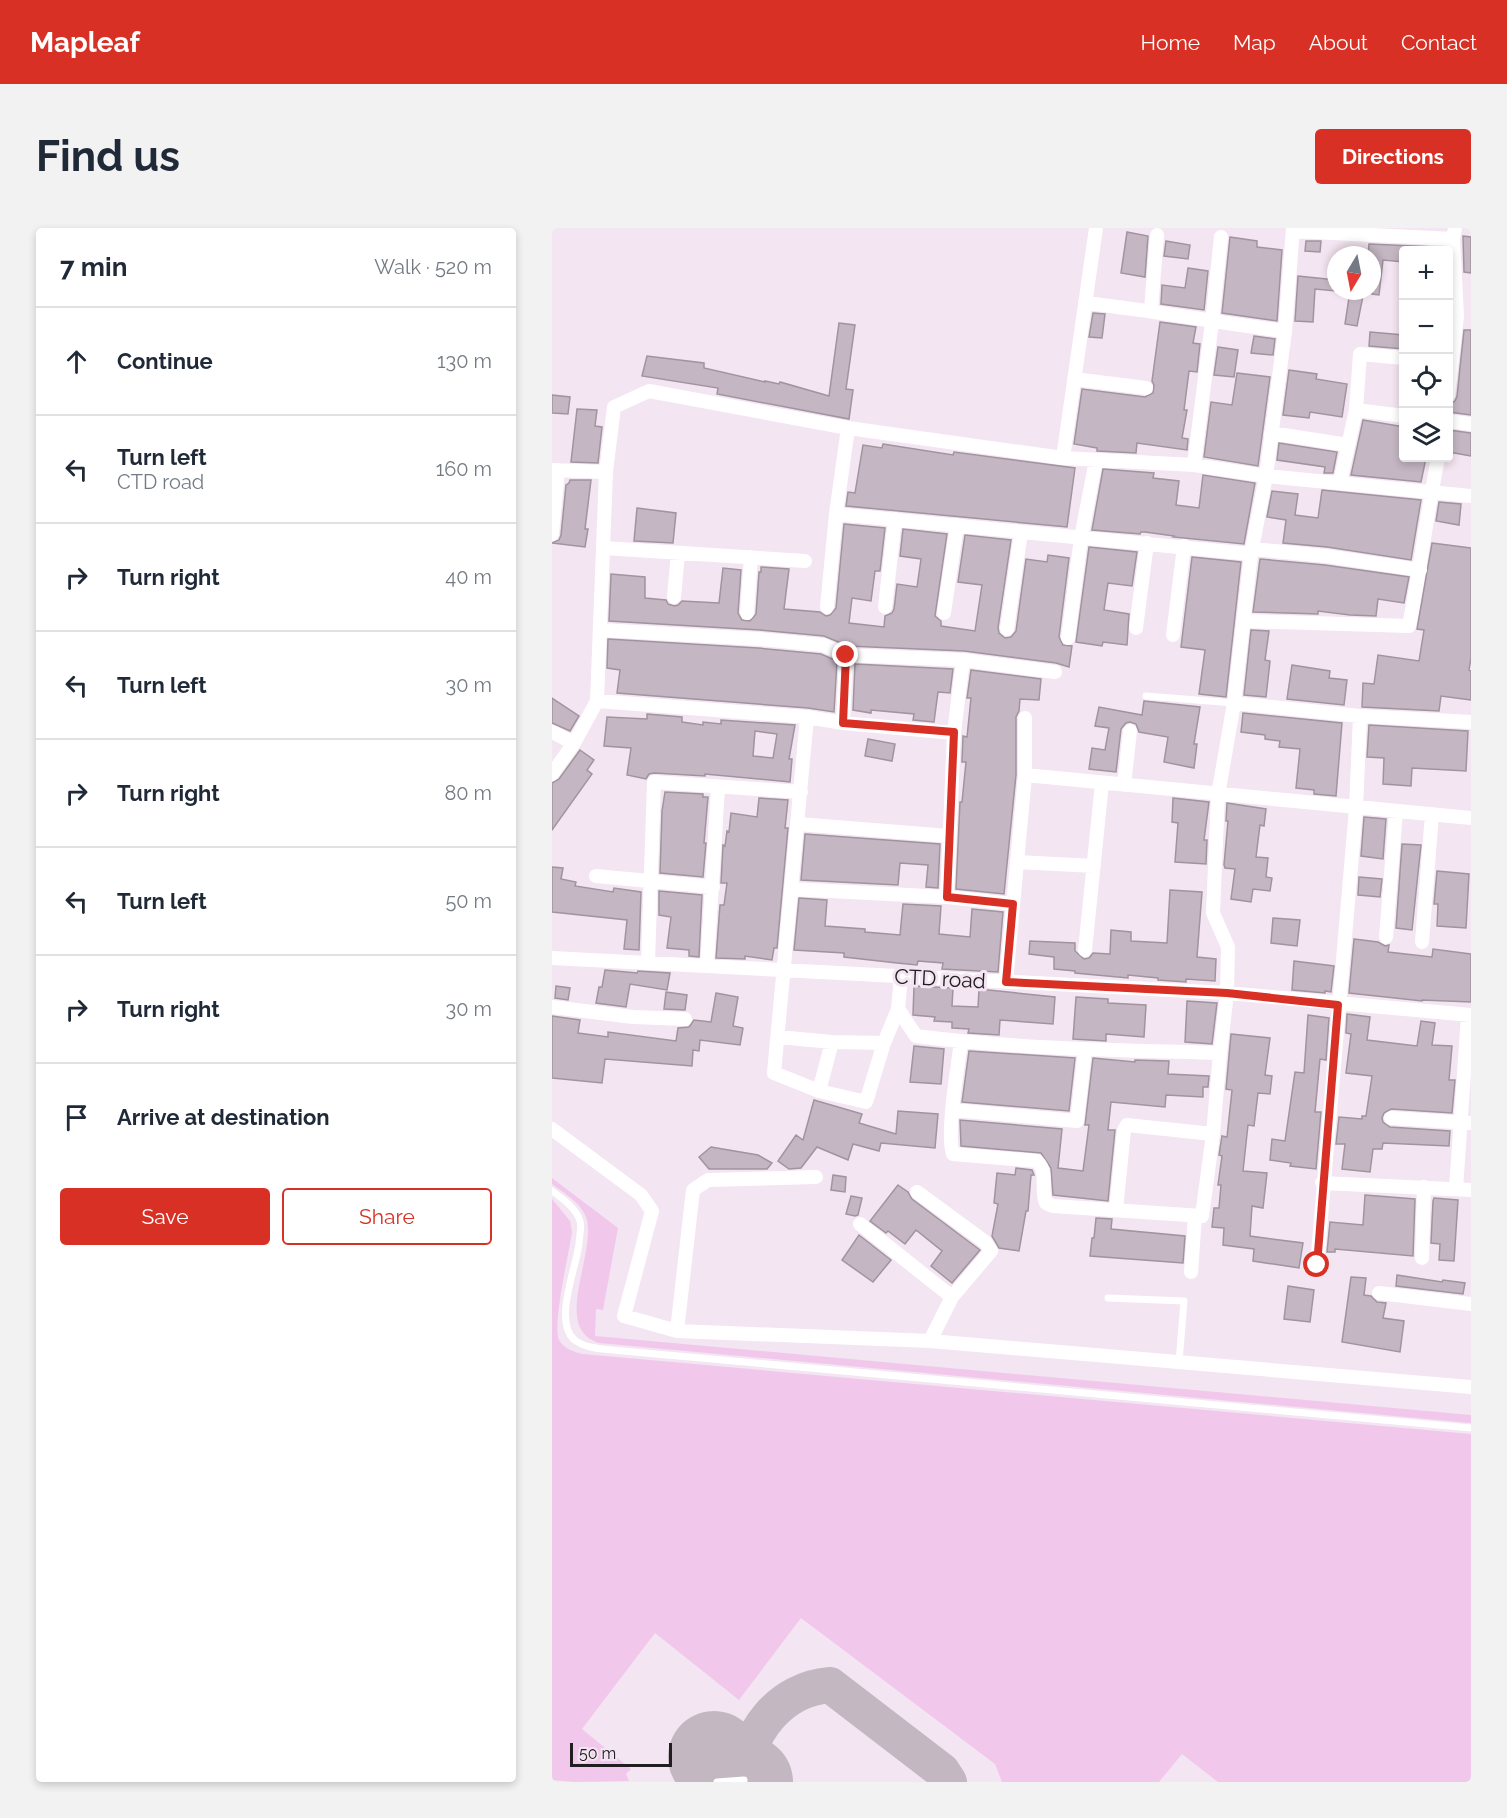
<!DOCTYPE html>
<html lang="en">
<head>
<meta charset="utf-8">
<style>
  :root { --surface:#fff; --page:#f2f2f3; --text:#1f2937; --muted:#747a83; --line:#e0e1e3; --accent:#d93025 }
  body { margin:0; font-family:Raleway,sans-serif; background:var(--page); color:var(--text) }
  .controls { position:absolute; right:18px; top:18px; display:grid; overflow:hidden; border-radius:6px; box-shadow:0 3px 9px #0003 }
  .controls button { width:54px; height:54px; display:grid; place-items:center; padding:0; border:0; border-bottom:2px solid var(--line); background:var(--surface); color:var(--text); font:30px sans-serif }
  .compass { position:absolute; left:775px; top:18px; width:54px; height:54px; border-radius:50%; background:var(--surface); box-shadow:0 3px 9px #0003; rotate:190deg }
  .scale { position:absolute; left:18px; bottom:15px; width:102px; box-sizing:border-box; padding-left:6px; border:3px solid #211d21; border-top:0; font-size:16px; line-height:21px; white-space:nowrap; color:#211d21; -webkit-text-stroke:4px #f3e5f1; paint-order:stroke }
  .stop { position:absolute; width:18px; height:18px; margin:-14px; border:4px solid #d93025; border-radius:50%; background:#fff }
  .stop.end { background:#d93025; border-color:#fff; box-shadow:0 2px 6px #0008 }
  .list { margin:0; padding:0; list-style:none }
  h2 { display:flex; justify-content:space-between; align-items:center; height:78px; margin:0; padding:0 24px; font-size:26px }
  h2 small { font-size:20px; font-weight:400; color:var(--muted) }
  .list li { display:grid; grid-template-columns:39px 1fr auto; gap:18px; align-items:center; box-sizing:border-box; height:108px; padding:0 24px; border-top:2px solid var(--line) }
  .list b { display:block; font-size:22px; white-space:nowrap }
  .list p { margin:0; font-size:20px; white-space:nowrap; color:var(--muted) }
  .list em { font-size:20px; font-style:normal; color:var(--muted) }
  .actions { display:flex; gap:12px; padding:18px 24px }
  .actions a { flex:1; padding:14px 0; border:2px solid var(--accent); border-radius:6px; text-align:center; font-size:21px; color:var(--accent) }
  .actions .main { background:var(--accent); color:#fff }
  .icon { flex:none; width:33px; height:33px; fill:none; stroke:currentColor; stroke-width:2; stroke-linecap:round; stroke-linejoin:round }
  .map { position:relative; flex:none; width:919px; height:1554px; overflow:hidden; border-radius:6px }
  header { display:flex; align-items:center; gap:36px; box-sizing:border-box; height:84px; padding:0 30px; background:var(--accent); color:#fff }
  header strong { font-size:28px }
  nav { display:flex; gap:33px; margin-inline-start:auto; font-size:21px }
  .intro { display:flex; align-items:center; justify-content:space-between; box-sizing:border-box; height:144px; padding:0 36px }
  h1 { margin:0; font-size:42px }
  .button { padding:15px 27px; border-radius:6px; background:var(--accent); color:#fff; font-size:21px; font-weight:700 }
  main { display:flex; gap:36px; padding:0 36px }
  aside { flex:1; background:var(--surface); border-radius:6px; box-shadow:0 3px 9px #0003 }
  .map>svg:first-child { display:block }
  .green { fill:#f1c8ec }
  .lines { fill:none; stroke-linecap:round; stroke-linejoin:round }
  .taxiway { stroke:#c3b8c2; stroke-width:36 }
  .runway { stroke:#c3b8c2; stroke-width:92 }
  .building { fill:#c4b6c2; stroke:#a1949f; stroke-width:1.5; fill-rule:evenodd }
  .lane { stroke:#fff; stroke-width:7 }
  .street { stroke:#fff; stroke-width:14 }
  .route { stroke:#d93025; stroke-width:8 }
  .labels { text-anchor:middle; stroke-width:6; stroke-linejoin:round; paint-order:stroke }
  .street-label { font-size:21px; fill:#211d21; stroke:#f3e5f1 }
</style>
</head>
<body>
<header>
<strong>Mapleaf</strong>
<nav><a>Home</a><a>Map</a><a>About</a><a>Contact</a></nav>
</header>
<div class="intro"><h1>Find us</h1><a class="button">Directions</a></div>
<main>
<aside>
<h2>7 min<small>Walk · 520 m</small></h2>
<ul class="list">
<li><svg class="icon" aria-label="ahead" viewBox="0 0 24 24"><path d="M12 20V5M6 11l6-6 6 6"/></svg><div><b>Continue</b></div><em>130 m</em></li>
<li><svg class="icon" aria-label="left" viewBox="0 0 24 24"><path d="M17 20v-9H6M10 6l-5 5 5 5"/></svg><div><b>Turn left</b><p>CTD road</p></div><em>160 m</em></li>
<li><svg class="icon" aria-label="right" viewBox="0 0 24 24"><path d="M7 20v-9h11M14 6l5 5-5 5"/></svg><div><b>Turn right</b></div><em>40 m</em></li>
<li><svg class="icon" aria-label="left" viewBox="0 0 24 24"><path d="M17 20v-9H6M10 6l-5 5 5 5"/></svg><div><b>Turn left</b></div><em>30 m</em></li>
<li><svg class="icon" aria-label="right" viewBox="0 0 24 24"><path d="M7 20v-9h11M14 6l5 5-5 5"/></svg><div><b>Turn right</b></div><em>80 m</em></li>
<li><svg class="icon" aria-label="left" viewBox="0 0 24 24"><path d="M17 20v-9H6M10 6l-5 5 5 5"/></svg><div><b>Turn left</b></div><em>50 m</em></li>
<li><svg class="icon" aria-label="right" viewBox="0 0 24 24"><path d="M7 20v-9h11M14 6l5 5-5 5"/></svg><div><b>Turn right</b></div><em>30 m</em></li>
<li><svg class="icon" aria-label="arrive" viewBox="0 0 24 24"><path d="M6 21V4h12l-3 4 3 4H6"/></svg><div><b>Arrive at destination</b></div></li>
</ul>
<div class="actions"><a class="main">Save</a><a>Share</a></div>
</aside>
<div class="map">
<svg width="919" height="1554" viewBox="0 0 919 1554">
  <rect width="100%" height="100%" fill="#f3e5f1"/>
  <path class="green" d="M0,950L66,1000L51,1082L44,1081L43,1108L919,1187V1195L47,1115C0,1101 43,1029 35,992C31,976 12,965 0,956Z
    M0,971L18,993L20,1004C17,1025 0,1097 7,1112C12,1121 22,1124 31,1126L919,1206V1554H666L630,1526L607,1554H450L443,1536L249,1390L187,1472L103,1405L30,1501L79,1541L74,1546L77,1553L23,1554L0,1552Z"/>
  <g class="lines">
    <path class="taxiway" d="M193,1554C193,1505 228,1461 278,1457L390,1543L397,1554"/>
    <path class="runway" d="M162,1529L195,1554"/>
  </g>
  <path class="building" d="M575,4L596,8L593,49L569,45Z
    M911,8L919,9V45L912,44Z
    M678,9L705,13V19L730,22L725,93L670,85Z
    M614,13L638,17L636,31L612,28Z
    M754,13H769L768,24L753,23Z
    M817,16L884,19V22H852V34L831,32L827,67L820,66V27H816Z
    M636,40L656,43L652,82L609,76L610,57L633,60Z
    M746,48L784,52V63L763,61L761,94L743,93Z
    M798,63H812L805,98L793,96Z
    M541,85L553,86L550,110L537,109Z
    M608,94L644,99L641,115L648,116L645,144L637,143L632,182H635L630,210L636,211L635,222L585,215L584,225L545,223V220L522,216L530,161L593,169L601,165L602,157L600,153Z
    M287,95L303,97L294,161L301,162L297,191L165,166L166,160L90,148L95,128L152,135V140L213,154V153L227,156L228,154L277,168Z
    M912,102H919V187L897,184L898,176L903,173L905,168Z
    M818,104L852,107V121L817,118Z
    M702,108L723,111L721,127L699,125Z
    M666,119L686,122L682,149L662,147Z
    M737,142L765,146L764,151L795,156L790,189L758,184L757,190L731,187Z
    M685,145L718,149L706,238L652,229L659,174L680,177Z
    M0,167L18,169L16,186L0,185Z
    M25,181L45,182L43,198L50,199L46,235L19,234Z
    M811,192L852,199V230H874L869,254L799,247Z
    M897,202L919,205V228L897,224Z
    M727,215L785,224L781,245H772L773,239L725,232Z
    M331,216L401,227L402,224L523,240L515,299L294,278L296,264L303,265L311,217L330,220Z
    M551,241L602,245L601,250L627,253L624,277L647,280L651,247L703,255L692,316L621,309L622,308L593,304H589L588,306L540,302Z
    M18,252H39L33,301H36L33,319L0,315L7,312L9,307L14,257L17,255Z
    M770,262L869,272L859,332L775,319L731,315L734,292L715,289L720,263L746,266L743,287L766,290Z
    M887,274L909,276L907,297L884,293Z
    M85,280L124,285L121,315L82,313Z
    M292,296L333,300L328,343H323L319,373L300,370L297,395L332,399L333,388L340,385L342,381L345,356L365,359L369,331L348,328L351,301L395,306L383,388L389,393V398L423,403L430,357L406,354L413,307L459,312L446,400L447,405L453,410L459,409L464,403L474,331L495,334L496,327L517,330L507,409L511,417L520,418L517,439L504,435L412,423L296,418L272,408L208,402L57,393L59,346L93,349V370L114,372L116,376L122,378L126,377L130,373L167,375L171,340L189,342L186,385L190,392L198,393L204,386L207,344H209V339L237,341L232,381L268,384L274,388L278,387L284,380Z
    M880,315L919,320V430L917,442L919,443V472L889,468L887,483L810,479L811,455L822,456L826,427L867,433L872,402L865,401Z
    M537,319L585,324L580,358L556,355L552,382L577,386L575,417L551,414L550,418L524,414Z
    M640,329L689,334L674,469L647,466L653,422L629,419Z
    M708,331L773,337L857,349L852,375L826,371L824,388L798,387L766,383V386L701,384Z
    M699,402L717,403L713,432L718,433L714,469L692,467Z
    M56,411L206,420L269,426L285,433L282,484L256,480L65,465L68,442L55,440Z
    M303,436L401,441L398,465L386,464L382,494L361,492L362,486L319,482V485L301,482Z
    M740,437L778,443L777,450L795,452L792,477L735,471Z
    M419,442L489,451L487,472L468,471L467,483L464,489V547L452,666L404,661L408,574H410L414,534H410L411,508L415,509L419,470H415Z
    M0,470L27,488L18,503L0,495Z
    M592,473L648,479L642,516H645L642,540L612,534L616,509L587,504L584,496L578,494L574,495L569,501L564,544L537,541L540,520L553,522L557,500L543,498L547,479L590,487Z
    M691,485L790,495L784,568L762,566V562L744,560L748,521L727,519L728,513L713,511V507L689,504Z
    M95,486L130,489V494L151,497V494L169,496V492L243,497L237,531H240L238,554L153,546V548L102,545L97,546L94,551L75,547L79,520L52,518L55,489L95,491ZM203,503L225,506L221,530L201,528Z
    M817,497L916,503L914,543L860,540L859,558L831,556L832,530L815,529Z
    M316,511L343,516L340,533L313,528Z
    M28,522L42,532L35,542L40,546L0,602V555L7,551Z
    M113,564L151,566V569H156L152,615H154L151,649L108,645L110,583Z
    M207,570L236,572L233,600H236L225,720H222L220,732L193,728V731L164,730L168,677H172L175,655H169L171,617L173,618L175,603L177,604L179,585L205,589Z
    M621,570L657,574L652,612H655L654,636L623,634L626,595L620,594Z
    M675,575L714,581L712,598L708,597L704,629L716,630L714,649L720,650L718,663L701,661L699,674L679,671L683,641L673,640L672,637L676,593H674Z
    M812,589L834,591L831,631L809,628Z
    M253,606L388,616L386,660L374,659L376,637L348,635L346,657L249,652Z
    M850,616L869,617L860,702L844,700Z
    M0,639L11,640L9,651L24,654L23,658L61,664L62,660L89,664L87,722L72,721L75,692L0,684Z
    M885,643L917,646L914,700L885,698L886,676H882Z
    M807,649L830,651L828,669L806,667Z
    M618,662L650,664L645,729L664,731L663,753L634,751V754L606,752V750L576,747V750L523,745V743L502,741V729L477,726L478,713L523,715V723L532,731L537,730L541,725L558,726L559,702L579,704V713L615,715Z
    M107,663L150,667L147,729L137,728V722L115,720L119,689L107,687Z
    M247,670L275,672L273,698L313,701V704L348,707L351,676L389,678L387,706L418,709L420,681L451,684L446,744L390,741L391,735L366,733L365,737L345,735L292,729V725L242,722Z
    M721,690L748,692L745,718L719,715Z
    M802,711L826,714L833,718L837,717L836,724L880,729L881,721L919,726V774L870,772V773L797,765Z
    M742,733L782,738L779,764L773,763V765L740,762Z
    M53,742L85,745L86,743L118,745L115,762L78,756L74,779L44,775L47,759H50Z
    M4,758L18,760L16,772L3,770Z
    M362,758L401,760L400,778L426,779L427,761L503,769L501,796L448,792L447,807L416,805L417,801L400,800V794L382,793L383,789L361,787Z
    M114,764L135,767L133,782L112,781Z
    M164,765L186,769L181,798L191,800L188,817L148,812L147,823L141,822L140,838L53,831L50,855L0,850V788L28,792L26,805L56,809V804L124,813L126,800L137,799L142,792L159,794Z
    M524,769L556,771V775L594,777L592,809L554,806V813L521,811Z
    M635,773L665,775L660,816L633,814Z
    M795,786L818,789L815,812L865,818L869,793L883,795L880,817L900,818L897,852H903L900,885L839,881L832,885L830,890L831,894L838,899L898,903L897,918L831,915L830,921H821L818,944L790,941L793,916H784L787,889L810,891V888H814L820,848L794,845L799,806L794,805Z
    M756,787L777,790L774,832L768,831L763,884H769L764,941L738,938L739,935L718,932L720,911L733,913L743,844L752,845Z
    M679,806L718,810L713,847L720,848L718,866L706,865L702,898L696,897L691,943L715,945L711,980L700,978L698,1008L751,1015L747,1040L701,1033L702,1021L671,1017L672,1000L660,999L662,980H667L669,957H666L670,928L667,927L670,908L675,909L680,862L674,861Z
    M362,818L392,821L389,856L358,854Z
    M417,823L523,830L517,883L410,874Z
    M541,830L583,834V832L617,833L616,846L657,848L656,859H651V869L614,867L613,879L559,874L556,902H563L556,973L501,967L499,940L489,925L409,918L408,892L510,901L506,940L531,943L537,897H533Z
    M262,872L310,886L307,895L344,906L346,883L386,886L383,920L329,915L327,923L301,916L296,932L265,919L249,940L237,941L226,933L244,907L251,912Z
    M159,919L206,927L220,935L215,941H157L147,929Z
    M464,940L480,942L482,947H479L476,983H474L467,1023L447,1020L440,1008L446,976L442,975L445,945L463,947Z
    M281,947L294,949L293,964L279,962Z
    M346,957L356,964L360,971L428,1022L400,1055L379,1038L390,1023L364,1002L353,1016L336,1003L334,1005L318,993Z
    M813,967L863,971L861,1028L783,1021V1024H775L778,994L811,997Z
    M299,968L310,970L306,987L303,988L294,986Z
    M882,970L906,972L902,1033L887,1032L888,1016L879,1015L881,973Z
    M544,990L560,991L559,1001L633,1008L631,1035L538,1028L540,1010H542Z
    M307,1007L339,1032L321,1054L290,1032Z
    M845,1047L890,1054L891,1052L913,1055L911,1066L844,1058Z
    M799,1049L814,1050L812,1067L819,1068L825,1074L834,1075L831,1090L852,1093L848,1124L790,1114Z
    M736,1058L762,1062L758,1094L732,1091Z"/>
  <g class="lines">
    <path class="lane" d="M594,468L682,475
      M0,963C10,970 24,980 28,993C30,1000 27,1009 27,1016C24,1041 0,1096 24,1113C34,1120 49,1121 60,1122L919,1200
      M556,1070L632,1073L627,1134
      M165,1554L192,1552"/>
    <path class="street" d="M741,3L901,11L903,0
      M533,75C600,82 666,95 733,103
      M599,82L605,7
      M522,151L594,160
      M896,167L905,88L901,11
      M804,182L852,188
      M896,193L919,196
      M719,205L796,217
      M511,230L544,0
      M642,237L660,94L669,9
      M0,242L54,244
      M788,254L804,182L808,126L852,130
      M284,286L699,326
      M0,306L6,242
      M52,320L253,333
      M701,321L774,328L868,342
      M122,369L126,325
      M275,379L284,286L296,200
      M333,379L343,291
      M195,385L199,329
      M392,385L405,297
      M691,393L857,398C868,342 875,285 886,230
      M584,400L595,315
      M455,401L469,304
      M49,402L207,411L271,417L294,427L411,432L503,444
      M621,407L632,318
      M516,410L529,310L544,232
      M45,473L255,489L291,495L402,505
      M682,475L808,488L919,494
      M255,489L222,845L267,863L314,874L332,815L346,781L349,749
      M291,495L294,427
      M0,504L22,515
      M0,546L22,515L45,473L54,244L62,179L97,163L296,200L511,230L642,237L714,248L919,268
      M473,547L919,590
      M572,557L578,503
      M246,596L397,608
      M465,634L542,638
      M44,648L161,659
      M239,661L395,669L461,676
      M395,669L402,505L411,432
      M834,709L844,583
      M870,714L880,586
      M533,722L550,555
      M0,730L675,765L919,787
      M96,734L102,554L249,564
      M155,737L166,559
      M454,754L473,547V490
      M0,779L81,789L133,791
      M346,781L364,808C464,821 566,822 668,825
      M226,809L280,814L332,815
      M409,813C406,838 394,906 401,926L485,933C497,945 488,962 494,975L501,978L650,988L661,906L668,825L675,765L676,719L661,685L666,567L682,475L699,326L714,248L733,103L741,0
      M267,863L280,814
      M401,882L525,893L533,822
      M839,890L919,895
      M0,901L89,967L100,983L72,1088L125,1103L378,1113L919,1159
      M770,955L919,962
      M904,961L916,787
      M365,964L433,1014L439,1023L400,1069L378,1113
      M564,982L572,902L575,897L661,906
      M308,996L400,1069
      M870,1030L872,959
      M765,1037L804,580L808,488
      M639,1044L643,988
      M827,1065L919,1076
      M125,1103L141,962L156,952L264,949"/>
  </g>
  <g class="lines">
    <path class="route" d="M294,427L291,495L402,504L395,669L461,676L454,754L675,765L786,777L765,1037"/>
  </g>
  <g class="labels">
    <g class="street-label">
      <text transform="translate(388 751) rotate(3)" y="7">CTD road</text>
    </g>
  </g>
</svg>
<div class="controls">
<button>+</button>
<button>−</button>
<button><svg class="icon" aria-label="locate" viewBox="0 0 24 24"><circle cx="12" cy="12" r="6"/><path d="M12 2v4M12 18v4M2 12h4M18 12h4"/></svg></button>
<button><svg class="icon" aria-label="layers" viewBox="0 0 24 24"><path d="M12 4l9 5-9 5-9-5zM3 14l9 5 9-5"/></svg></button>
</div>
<svg class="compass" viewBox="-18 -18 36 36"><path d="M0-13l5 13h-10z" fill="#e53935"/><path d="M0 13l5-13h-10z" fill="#747a83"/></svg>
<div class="scale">50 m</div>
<div class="stop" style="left:765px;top:1037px"></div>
<div class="stop end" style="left:294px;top:427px"></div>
</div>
</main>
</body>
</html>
